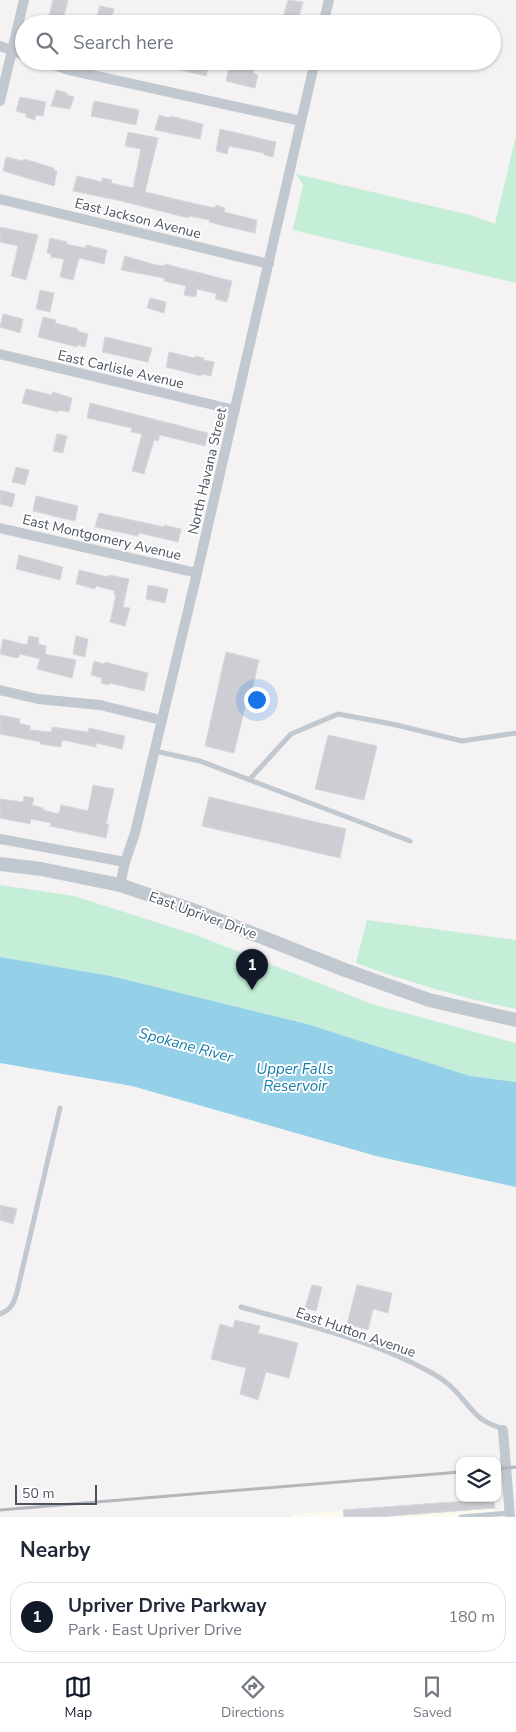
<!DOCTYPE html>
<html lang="en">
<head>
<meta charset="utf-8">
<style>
  :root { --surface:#fff; --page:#f6f6f7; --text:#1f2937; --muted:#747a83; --line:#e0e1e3; --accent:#111827 }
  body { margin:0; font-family:"Nunito Sans",sans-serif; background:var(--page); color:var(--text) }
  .controls { position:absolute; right:15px; bottom:15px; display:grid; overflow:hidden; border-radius:10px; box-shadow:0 1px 4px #0004 }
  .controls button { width:45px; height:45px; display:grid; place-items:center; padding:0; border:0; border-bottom:1px solid var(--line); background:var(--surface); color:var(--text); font:25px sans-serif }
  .scale { position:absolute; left:15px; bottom:12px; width:82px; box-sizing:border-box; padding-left:5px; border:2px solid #4a535e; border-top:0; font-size:14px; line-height:18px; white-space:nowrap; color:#4a535e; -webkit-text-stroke:4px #fff; paint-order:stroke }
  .you { position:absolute; left:256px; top:699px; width:18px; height:18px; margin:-12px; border:4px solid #fff; border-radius:50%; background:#1a73e8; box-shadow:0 0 0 8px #1a73e833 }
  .badge { display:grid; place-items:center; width:32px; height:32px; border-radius:50%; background:var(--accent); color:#fff; font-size:16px; font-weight:700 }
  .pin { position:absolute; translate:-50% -41px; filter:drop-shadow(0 1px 2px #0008) }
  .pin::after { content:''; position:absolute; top:26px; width:18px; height:15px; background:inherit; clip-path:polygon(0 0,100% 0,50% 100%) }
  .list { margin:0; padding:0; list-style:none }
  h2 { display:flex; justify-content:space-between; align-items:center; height:65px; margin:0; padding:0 20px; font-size:21px }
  h2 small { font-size:16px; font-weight:400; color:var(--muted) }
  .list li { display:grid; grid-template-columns:32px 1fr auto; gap:15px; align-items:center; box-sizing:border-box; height:70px; margin:0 10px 10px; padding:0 10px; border:1px solid var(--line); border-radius:20px }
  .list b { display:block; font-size:19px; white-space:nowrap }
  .list p { margin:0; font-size:16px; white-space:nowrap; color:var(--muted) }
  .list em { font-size:16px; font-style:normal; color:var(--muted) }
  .icon { flex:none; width:28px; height:28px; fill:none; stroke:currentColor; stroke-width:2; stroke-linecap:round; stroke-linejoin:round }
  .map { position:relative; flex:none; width:516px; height:1517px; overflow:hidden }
  .search { position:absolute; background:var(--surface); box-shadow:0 1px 4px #0004; left:15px; right:15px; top:15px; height:55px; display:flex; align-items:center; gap:12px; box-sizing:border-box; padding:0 18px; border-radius:28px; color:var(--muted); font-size:19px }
  .sheet { height:145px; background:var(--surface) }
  nav { display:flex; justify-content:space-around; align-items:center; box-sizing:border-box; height:70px; border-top:1px solid var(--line); background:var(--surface); font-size:14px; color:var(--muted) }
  nav a { display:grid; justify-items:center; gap:2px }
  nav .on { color:var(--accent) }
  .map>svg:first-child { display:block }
  .commercial { fill:#fcf9ee }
  .green { fill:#c4eed7 }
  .water { fill:#94d0e8 }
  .building { fill:#ccced4; stroke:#d6d8dd }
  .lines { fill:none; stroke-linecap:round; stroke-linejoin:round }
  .service { stroke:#c1c8cf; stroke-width:5 }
  .minor { stroke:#c1c8cf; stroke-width:10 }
  .tertiary { stroke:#c1c8cf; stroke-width:14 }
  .rail { stroke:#b4b6bb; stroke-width:3 }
  .labels { text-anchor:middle; stroke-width:4; stroke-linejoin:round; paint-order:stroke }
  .street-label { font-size:14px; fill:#4a535e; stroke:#fff }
  .water-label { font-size:15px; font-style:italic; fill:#147da7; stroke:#fff }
</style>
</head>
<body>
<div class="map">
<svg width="516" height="1517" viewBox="0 0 516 1517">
  <rect width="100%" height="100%" fill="#f4f2f2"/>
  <path class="commercial" d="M495,1499L496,1517H293V1514Z"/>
  <path class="green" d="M516,135V283L293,230L303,185L296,174L474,216L495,224Z
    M0,885L74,896L196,935L372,1004L516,1043V1082L470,1076L307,1024L111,976L0,957Z
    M367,920L516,940V1009C461,998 409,982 356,963Z"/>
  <path class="water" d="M0,957L111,976L307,1024L470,1076L516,1082V1187L376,1156L132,1086L0,1063Z"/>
  <path class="building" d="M53,0H68L62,24H47Z
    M288,0L303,2L298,21L283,17Z
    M100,6L114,9L110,24H95Z
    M159,61H203L209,63L206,76L159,65Z
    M242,61H256L253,73L258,75L255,88L226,81L229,68L240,70Z
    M56,90L67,93V95L74,97L70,109L51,106Z
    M20,97L46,102L43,116L36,115L35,120L26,117V114L16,111Z
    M94,101L139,110L136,125L91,116Z
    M159,115L169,118L170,116L203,124L200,139L155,130Z
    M220,129L276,142L273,157L264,155V153L229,146L227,154L216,151Z
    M128,132L158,138L145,192L205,206L215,208L216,205L225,208L224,212L257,220L255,233L224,226L209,222L210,220L189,216L188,218L117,200L73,191L77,176L102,182V178L112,180L111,183L133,188L141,149L125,146Z
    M6,157L23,161L24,159L54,168V171H57L54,186L3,171Z
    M0,227L38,235L26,280L11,276L18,246L0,242Z
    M50,238L67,242L66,244L86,248V245L107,250L104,264L79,258L73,280L60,277L64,259L51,257V254L47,253Z
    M125,256L156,265L165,266V264L232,281L227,302L215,299L217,294L197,289L196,297L184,295L186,286L164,281V278L121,270Z
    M40,290L54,293L50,312L36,309Z
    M150,298L166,302L164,313L147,308Z
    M3,314L23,319L20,333L0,327Z
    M43,317L56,320L55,323L78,329L77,331L88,334L85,347L77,345V347L38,337Z
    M105,337L152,348L148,362L102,352Z
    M169,352L194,358L195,356L204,358L203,360L214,362L211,376L201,374V376L166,367Z
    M26,389L52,395L53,392L72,398L69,412L59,410L58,412L22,403Z
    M90,403L208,433L205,446L160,435L158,441L154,440L144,474L132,471L142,434L131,432L132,428L87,418Z
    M57,434L67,436L63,453L53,451Z
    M16,467L29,470L25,485L12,482Z
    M0,490L15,494L12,507L0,504Z
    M36,496L78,506L75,521L33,511Z
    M99,513L164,527V525L181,529L178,542L139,533L138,536L95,527Z
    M19,555L63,567L60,580L16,569Z
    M79,570L108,577L109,575L129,579L123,607L130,608L125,626L110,622L116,595H114L115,591L96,586L95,589L76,584Z
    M148,585L168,589L165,603L146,599Z
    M29,636L39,638L38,644L46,646L45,654L76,660L72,678L37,669L40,659L20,654L19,657L16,658L0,654L3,639L27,645Z
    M76,636L88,639L85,657L73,654Z
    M226,652L259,660L250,700L247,699L234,753L205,746Z
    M94,661L104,664L105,662L148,673L144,691L110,683L109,685L101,683L102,678L91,675Z
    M0,715L20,719L19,723L30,726V730L51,732L52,727L88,732L89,728L125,736L122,749L96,743V747L62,740L61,747L40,744L41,742L0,734Z
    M328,735L377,746L364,800L315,789Z
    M93,785L114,789L106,824H109L106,838L50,826L51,823L31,819L30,824L0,818V799L23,802L24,796L34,798L32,805L43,808V810L59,814L61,805L88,811Z
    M209,797L346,829L340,858L202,826Z
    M0,1205L17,1209L13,1224L0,1220Z
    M312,1285L322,1287L316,1311L305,1308Z
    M357,1285L392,1293L388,1313L373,1309L368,1330L347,1324Z
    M235,1320L260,1326L258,1333L298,1343L289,1378L266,1372L258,1400L240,1394L246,1368L211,1359L220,1324L233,1328Z
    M494,1499L495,1508L379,1517H344L343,1510Z"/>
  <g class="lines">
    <path class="service" d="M155,751L200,761L410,841
      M249,780L291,734L338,714L392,724L462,741L516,733
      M241,1307C305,1325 374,1340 432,1373C455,1385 462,1401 479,1417C485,1423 496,1426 503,1429
      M0,1314C11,1310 14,1303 17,1292L60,1108
      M461,1517L510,1513"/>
    <path class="minor" d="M323,24L329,0
      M0,46L24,55
      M42,61L69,70L301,121
      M0,101L24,0
      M0,199L269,264
      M0,354L235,410
      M0,528L197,573
      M0,690L38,699L100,705L161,720
      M0,839L125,862
      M120,885L125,862L135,833L197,573L315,61
      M503,1430L510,1517"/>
    <path class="tertiary" d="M0,864L41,869L120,885L193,910L345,970L429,1000L516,1020"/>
    <path class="rail" d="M497,1469L516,1467
      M0,1510L460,1472"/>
  </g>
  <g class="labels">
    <g class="street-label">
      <text transform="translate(138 218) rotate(14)" y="5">East Jackson Avenue</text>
      <text transform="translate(121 369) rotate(13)" y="5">East Carlisle Avenue</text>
      <text transform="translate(207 471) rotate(-77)" y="5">North Havana Street</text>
      <text transform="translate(102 537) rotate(13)" y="5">East Montgomery Avenue</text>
      <text transform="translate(203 915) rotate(20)" y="5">East Upriver Drive</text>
      <text transform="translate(356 1332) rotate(19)" y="5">East Hutton Avenue</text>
    </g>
    <g class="water-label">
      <text transform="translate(186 1045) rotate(15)" y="5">Spokane River</text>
      <text x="295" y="1074">Upper Falls<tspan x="295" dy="17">Reservoir</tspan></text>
    </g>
  </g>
</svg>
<div class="controls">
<button><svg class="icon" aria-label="layers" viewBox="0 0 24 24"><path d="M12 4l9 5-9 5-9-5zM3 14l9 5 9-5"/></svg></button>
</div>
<div class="scale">50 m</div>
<div class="you"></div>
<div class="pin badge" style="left:252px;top:990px">1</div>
<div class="search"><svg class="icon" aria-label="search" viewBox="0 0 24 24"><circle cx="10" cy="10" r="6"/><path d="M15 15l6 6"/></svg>Search here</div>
</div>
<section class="sheet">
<h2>Nearby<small></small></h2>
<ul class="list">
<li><span class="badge">1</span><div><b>Upriver Drive Parkway</b><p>Park · East Upriver Drive</p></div><em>180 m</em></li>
</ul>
</section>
<nav>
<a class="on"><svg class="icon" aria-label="map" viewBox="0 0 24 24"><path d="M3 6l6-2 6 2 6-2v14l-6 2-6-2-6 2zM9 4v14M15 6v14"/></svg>Map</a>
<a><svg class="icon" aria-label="directions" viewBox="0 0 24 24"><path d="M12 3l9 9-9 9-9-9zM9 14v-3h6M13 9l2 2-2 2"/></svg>Directions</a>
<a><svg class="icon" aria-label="saved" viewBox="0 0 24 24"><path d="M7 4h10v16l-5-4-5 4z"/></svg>Saved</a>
</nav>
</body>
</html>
